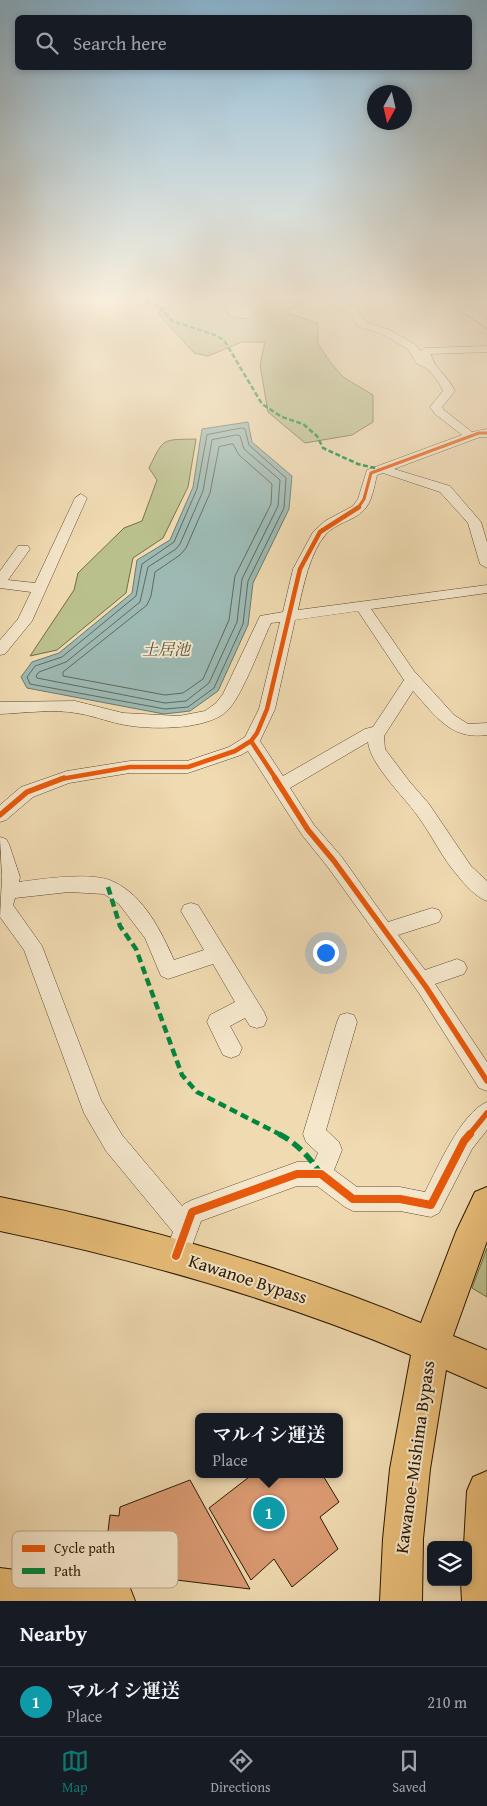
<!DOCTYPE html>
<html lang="en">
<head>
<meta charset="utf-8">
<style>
  :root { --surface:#171b24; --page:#242831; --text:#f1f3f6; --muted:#9ea1a6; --line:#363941; --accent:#0f766e }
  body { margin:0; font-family:"Gentium Book Plus","Noto Serif JP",serif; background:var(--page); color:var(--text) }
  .controls { position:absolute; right:15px; bottom:15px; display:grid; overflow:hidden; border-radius:8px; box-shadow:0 2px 8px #0003 }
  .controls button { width:45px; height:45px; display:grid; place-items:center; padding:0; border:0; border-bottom:1px solid var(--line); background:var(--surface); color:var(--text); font:25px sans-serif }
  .compass { position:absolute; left:367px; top:85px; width:45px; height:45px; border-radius:50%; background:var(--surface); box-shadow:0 2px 8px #0003; rotate:188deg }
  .you { position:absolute; left:325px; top:952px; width:18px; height:18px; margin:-12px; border:4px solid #fff; border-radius:50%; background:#1a73e8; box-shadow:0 0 0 8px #1a73e833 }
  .badge { display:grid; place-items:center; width:32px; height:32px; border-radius:50%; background:var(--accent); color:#fff; font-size:16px; font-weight:700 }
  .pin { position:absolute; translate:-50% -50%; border:2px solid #fff; box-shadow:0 1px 5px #0006 }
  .popup { position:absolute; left:195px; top:1413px; width:148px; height:65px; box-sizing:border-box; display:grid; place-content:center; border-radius:8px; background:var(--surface); filter:drop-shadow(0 1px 4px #0005); font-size:16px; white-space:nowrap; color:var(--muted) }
  .popup b { font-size:19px; color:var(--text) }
  .popup::after { content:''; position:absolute; left:50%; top:100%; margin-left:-10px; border:10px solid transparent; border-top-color:var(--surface) }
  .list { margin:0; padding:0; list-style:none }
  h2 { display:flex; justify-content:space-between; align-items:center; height:65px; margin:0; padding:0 20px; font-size:21px }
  h2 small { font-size:16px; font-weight:400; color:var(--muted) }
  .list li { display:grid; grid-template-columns:32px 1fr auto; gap:15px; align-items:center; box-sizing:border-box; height:70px; padding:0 20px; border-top:1px solid var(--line) }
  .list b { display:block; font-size:19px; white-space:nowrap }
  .list p { margin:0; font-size:16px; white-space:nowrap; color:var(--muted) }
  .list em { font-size:16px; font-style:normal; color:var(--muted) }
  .icon { flex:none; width:28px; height:28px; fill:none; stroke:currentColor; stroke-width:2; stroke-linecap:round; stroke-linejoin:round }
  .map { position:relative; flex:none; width:487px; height:1601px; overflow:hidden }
  .search { position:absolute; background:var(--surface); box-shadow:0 2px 8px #0003; left:15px; right:15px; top:15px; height:55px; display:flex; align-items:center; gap:12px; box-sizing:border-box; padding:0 18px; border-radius:8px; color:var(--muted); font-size:19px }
  .sheet { height:135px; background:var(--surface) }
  nav { display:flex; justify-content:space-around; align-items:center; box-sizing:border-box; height:70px; border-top:1px solid var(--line); background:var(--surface); font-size:14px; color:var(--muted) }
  nav a { display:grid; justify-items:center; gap:2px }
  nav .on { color:var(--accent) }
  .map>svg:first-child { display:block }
  .green { fill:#bac08c; stroke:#726c47 }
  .water { fill:#9cb9b3; stroke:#6e796c }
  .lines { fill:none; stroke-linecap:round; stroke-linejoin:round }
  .shore { stroke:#63695a; stroke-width:1 }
  .building { fill:#dc9b73; stroke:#2a1902 }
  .minor-casing { stroke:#5c492e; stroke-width:1 }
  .major-casing { stroke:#2a1902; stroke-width:2 }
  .highway-casing { stroke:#2a1902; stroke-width:2 }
  .minor { fill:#f5e7cc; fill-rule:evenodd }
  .major { fill:#e8bd78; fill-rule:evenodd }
  .highway { fill:#e8bd78; fill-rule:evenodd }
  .quiet-far2 { stroke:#00873e; stroke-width:2.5; stroke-dasharray:5 2.5; stroke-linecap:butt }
  .quiet-far1 { stroke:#00873e; stroke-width:4.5; stroke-dasharray:8 4.5; stroke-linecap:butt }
  .quiet { stroke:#00873e; stroke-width:5.5; stroke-dasharray:11 5.5; stroke-linecap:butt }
  .cycleway-far3-casing { stroke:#f5e7cc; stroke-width:5 }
  .cycleway-far2-casing { stroke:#f5e7cc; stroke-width:7 }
  .cycleway-far1-casing { stroke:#f5e7cc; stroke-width:9 }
  .cycleway-casing { stroke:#f5e7cc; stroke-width:11 }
  .cycleway-far3 { stroke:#e8590c; stroke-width:3 }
  .cycleway-far2 { stroke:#e8590c; stroke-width:4.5 }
  .cycleway-far1 { stroke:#e8590c; stroke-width:5.5 }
  .cycleway { stroke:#e8590c; stroke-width:8 }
  .labels { text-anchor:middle; stroke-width:4; stroke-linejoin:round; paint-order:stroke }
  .water-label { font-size:16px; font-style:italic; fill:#525140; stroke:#f5e7cc }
  .near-street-label { font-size:18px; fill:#2a1902; stroke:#f5e7cc }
  .key { fill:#f5e7cc; stroke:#b8a98f; stroke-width:1 }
  .key-label { font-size:14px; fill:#2a1902 }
</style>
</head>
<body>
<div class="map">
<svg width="487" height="1601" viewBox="0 0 487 1601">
  <rect width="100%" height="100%" fill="#f0dab1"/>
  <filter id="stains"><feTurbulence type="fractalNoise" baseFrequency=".004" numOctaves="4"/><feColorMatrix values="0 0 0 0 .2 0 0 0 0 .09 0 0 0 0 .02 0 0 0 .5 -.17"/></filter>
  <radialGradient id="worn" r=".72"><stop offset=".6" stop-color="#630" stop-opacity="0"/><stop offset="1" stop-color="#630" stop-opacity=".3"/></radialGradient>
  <path class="green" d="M177,301H225L229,316L247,319L264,302L308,301L285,312L318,323V344L330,362L343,377L373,395V422L352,435L305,443L268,412L260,365L265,342H242L208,356L194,353L158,313Z
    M196,439L188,487L163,538L133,558L126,593L57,650L30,656L74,590L78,573L124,528L142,521L157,480L149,468C164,437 162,440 196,439Z
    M487,1248V1297L472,1288Z"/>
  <path class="water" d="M248,422L252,442L292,476L289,509L253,583L248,625L218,691L190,711L164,714L27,688L21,677L32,662L59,653L132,593L137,560L170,540L193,487L202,429Z"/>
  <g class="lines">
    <path class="shore" d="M242,428L245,429L249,445L286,478L284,508L248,581L243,624L214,688L188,707L165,709L30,684L27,677L35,666L62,657L136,596L142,564L174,542L197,489L207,435Z
      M237,435L240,436L244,449L280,480L278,506L242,579L237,622L209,683L186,701L165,703L37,678L36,676L39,672L66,662L140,602L148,567L176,549L180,544L203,491L212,440Z
      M233,444L239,455L272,484L271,504L235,576L229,620L203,679L183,693L165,695L63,676V672L147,605L151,596L155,572L180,555L186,548L210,493L219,447Z"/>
  </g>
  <path class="building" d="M253,1474H322L339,1502L320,1517L338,1549L292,1587L274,1559L251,1580L209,1508Z
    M190,1480L250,1589L103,1571L110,1515L119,1516L120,1507Z"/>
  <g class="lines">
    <defs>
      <path id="minor" d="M333,301H345L357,309L367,323L388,329L416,345L420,351L425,348L487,346V352L431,354C433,367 448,376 455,391L442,407L444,410L472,432L487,429V437H480L394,469L450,486L481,522L487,542V568L480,564L468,523L440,492L383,473L377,475C374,487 372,503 363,511C353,521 336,523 326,534C310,552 303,587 298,610L487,585V593L371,609L414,671L454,715L468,724L487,723V735C450,740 436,716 413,691L384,736L385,749L409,781L429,804L471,866L487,881V901C476,897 465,885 458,876C442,858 432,835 417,815C404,797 370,764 368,742L290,788L314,825L341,856L388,922L432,908L439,910L442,916L439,922L398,935L425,970L457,959L464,962L467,968L464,974L435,984L487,1062V1091L479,1088L419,993L327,866L302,835L248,751L241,755L188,773H130L69,783L33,797L6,820L0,822V805L21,787L67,771L130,761H187L229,747L245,737L259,709L280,622L271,623C261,644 242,697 227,711C206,731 147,730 120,724C106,721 91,715 76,713C55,709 23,713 0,714V702L75,701L123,713L179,716L205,711L216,703L223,694L260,616L283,612L293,569L313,532L325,521L353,506L358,499L367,470L462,435L435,414L430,407L443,391C438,380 429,367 417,364L408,349L380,333L359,327L349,313ZM358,611L404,680L373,727L365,729L283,776L260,741L275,709L295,620Z
        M446,301C461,301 476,308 487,319V328Z
        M81,494L87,498L32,621L5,654L0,655V640L18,619L31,592L0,588V571L18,546H28L30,549L8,580L35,583L75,498Z
        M0,837L6,839L9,844L20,877L19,882C42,879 94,871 114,882C144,896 161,931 174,960L204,950L181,911L184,905L191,903L198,905L264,1012L267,1019L264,1026L257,1028L250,1026L245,1018L230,1026L242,1048L239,1055L231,1058L223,1055L207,1022L210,1015L235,1002L213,964L168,979L161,976L145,938L119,904L104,894L69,892L15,898L13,905L42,946L101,1100L122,1135L182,1206L184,1204L192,1200L297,1162H314L318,1153L306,1142L303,1134L337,1022L340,1015L347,1013L354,1015L357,1022L326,1130L339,1142L342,1150L334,1170L357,1187H400L425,1192C438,1167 461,1113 487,1102V1130L472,1149L439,1213L431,1217L400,1211H353L345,1207L317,1186H297L201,1221L185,1265L176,1268L167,1265L164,1256L173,1232L106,1151L84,1113L24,950L0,917L2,877Z"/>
      <path id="major" d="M0,1568L117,1583L130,1588L135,1601H0Z"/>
      <path id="highway" d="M487,1187V1241L453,1336L487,1350V1388L446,1370L430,1469L423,1539L422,1601H380L383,1539L390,1469L411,1355C279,1300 140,1260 0,1231V1197C144,1226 286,1267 421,1323L456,1232L475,1192Z
        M487,1471V1601H462L461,1582H468V1545H464L467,1491L473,1477Z"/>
    </defs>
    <use href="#minor" class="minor-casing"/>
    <use href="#major" class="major-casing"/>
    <use href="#highway" class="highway-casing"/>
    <use href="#minor" class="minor"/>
    <use href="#major" class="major"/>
    <use href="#highway" class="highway"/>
    <path class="quiet-far2" d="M146,301L161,308L172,321L215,335L224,340L262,404L282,417L303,424L317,436L323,448L358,464L379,469"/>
    <path class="quiet-far1" d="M108,887L120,926L136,949L182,1075L197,1092L281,1135"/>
    <path class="quiet" d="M279,1134C297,1143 310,1158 321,1174"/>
    <defs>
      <path id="cycleway-far3" d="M358,508L364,499L371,473L479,433H487"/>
      <path id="cycleway-far2" d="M251,741L276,779
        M61,779L130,767H188L235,751L251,741L257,733L267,709L300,569L320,532L359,507"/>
      <path id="cycleway-far1" d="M275,778L308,830L334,861L426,987L487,1081
        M0,815L27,792L64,778
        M469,1135L487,1113"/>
      <path id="cycleway" d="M176,1256L192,1212L297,1174H321L353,1199H400L431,1205L464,1141L470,1134"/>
    </defs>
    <use href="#cycleway-far3" class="cycleway-far3-casing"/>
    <use href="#cycleway-far2" class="cycleway-far2-casing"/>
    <use href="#cycleway-far1" class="cycleway-far1-casing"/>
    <use href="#cycleway" class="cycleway-casing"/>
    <use href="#cycleway-far3" class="cycleway-far3"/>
    <use href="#cycleway-far2" class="cycleway-far2"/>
    <use href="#cycleway-far1" class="cycleway-far1"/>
    <use href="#cycleway" class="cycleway"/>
  </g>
  <linearGradient id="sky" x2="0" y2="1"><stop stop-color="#89b6d3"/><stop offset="0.57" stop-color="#f8eedc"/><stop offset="1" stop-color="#f8eedc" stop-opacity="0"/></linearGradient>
  <rect width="487" height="525" fill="url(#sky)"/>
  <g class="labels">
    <g class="water-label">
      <text x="166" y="655">土居池</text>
    </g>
    <g class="near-street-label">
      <text transform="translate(248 1279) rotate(18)" y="6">Kawanoe Bypass</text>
      <text transform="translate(415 1457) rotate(-82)" y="6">Kawanoe-Mishima Bypass</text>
    </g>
  </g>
  <rect x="12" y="1531" width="166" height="57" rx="8" class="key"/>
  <rect x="22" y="1545" width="23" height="7" fill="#e8590c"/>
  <rect x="22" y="1568" width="23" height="6" fill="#00873e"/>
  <g class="key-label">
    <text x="54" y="1553">Cycle path</text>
    <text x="54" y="1576">Path</text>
  </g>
  <rect width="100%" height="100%" filter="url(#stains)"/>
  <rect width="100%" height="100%" fill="url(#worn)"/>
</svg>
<div class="controls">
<button><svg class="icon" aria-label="layers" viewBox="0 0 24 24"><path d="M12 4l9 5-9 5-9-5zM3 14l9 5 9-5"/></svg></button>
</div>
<svg class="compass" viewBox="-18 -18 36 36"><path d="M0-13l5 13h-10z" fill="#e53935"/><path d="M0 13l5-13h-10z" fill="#9ea1a6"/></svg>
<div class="you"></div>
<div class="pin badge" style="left:269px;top:1513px;background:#0f9aa8">1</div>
<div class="popup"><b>マルイシ運送</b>Place</div>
<div class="search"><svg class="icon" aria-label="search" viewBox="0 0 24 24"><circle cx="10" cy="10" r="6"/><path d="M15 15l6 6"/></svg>Search here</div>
</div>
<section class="sheet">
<h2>Nearby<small></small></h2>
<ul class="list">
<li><span class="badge" style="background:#0f9aa8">1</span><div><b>マルイシ運送</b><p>Place</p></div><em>210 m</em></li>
</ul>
</section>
<nav>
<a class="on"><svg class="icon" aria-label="map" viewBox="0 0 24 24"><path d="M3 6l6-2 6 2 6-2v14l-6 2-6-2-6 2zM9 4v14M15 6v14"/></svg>Map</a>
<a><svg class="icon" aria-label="directions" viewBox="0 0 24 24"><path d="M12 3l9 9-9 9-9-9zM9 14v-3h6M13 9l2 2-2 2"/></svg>Directions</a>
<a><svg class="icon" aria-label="saved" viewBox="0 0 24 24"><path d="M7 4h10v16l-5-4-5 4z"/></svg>Saved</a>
</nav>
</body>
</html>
